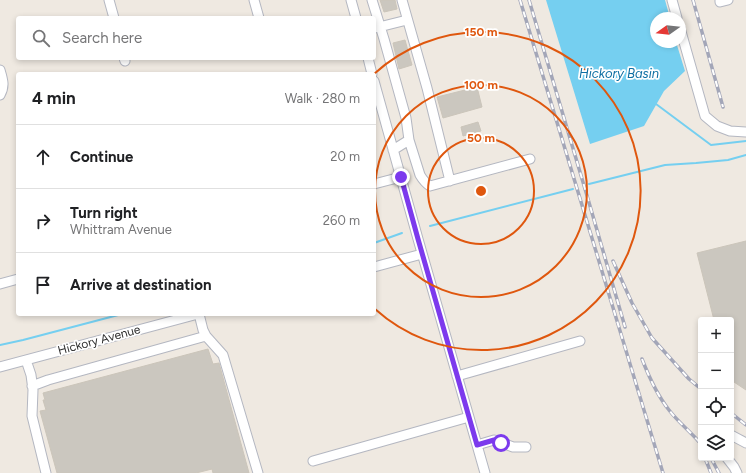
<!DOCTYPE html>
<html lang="en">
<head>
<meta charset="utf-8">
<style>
  :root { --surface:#fff; --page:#f2f2f2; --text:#202124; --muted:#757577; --line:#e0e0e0 }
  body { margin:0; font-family:Figtree,sans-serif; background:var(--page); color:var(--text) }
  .controls { position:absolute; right:12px; bottom:12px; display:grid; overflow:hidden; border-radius:4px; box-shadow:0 2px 6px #0003 }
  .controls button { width:36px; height:36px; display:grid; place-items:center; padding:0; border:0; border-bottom:1px solid var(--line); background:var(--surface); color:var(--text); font:20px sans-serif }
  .compass { position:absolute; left:650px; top:12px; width:36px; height:36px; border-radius:50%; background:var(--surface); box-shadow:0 2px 6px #0003; rotate:255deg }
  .stop { position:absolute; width:12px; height:12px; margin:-9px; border:3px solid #7c3aed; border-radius:50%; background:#fff }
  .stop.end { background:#7c3aed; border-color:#fff; box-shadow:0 1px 4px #0008 }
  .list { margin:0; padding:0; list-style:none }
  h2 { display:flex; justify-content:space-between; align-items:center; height:52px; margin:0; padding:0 16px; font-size:17px }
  h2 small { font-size:13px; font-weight:400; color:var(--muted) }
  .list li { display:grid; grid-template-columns:26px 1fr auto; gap:12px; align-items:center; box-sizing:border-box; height:64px; padding:0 16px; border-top:1px solid var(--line) }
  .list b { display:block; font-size:15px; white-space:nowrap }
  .list p { margin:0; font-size:13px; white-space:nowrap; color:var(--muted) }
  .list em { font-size:13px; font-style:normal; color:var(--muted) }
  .icon { flex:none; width:22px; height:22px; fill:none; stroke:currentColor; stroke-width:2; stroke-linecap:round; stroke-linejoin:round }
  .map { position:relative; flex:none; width:746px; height:473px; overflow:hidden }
  .search { position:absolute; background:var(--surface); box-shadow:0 2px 6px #0003; left:16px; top:16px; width:360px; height:44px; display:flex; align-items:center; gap:10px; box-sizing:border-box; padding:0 14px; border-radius:4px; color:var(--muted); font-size:15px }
  .panel { position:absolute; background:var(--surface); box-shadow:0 2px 6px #0003; left:16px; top:72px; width:360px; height:244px; border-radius:4px }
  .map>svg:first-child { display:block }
  .water { fill:#75cff0 }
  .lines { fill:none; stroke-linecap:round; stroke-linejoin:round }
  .stream { stroke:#75cff0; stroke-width:2 }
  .building { fill:#cbc7bf; stroke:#cbc5ba }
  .minor-casing { stroke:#b4b7c1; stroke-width:11 }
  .minor { stroke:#fff; stroke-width:9 }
  .rail-casing { stroke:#a3a6b8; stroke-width:3.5 }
  .rail { stroke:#fff; stroke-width:2; stroke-dasharray:6; stroke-linecap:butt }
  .route { stroke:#7c3aed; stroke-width:5 }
  .ring { fill:none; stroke:#df570e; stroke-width:2 }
  .labels { text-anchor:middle; stroke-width:3.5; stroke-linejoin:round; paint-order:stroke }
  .street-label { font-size:12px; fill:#2e2e2e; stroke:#fff }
  .water-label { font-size:13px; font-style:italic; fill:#0d6fa3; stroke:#fff }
  .centre { fill:#df570e; stroke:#fff; stroke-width:2 }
  .ring-label { font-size:12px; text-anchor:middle; font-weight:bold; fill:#df570e; stroke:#fff; stroke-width:3.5; stroke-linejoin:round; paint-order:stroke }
</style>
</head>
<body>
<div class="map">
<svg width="746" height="473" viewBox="0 0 746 473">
  <rect width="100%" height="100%" fill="#efe9e1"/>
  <path class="water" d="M546,0H665L670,18H656V42H676L685,71L664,91L644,126L590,144Z"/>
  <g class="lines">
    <path class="stream" d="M656,104L711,145L746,141
      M589,184L665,165L696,163L728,160L746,155
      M430,226L573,189
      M374,243L402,233
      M0,345L23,340L122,314"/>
  </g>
  <path class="building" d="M380,0H395L397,9L384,12Z
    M405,40L412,65L399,69L393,43Z
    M477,87L482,107L443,118L437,97Z
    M478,122L481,131L463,136L461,127Z
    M746,241V390L731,380V320H714L697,253Z
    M208,349L213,364L219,363L249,473H213L212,469L196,473H57L40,411L46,410L43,400H45L43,393Z"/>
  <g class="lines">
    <defs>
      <path id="minor" d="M109,0L114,18
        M254,0L259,18
        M351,0L356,18
        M372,0L384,39L406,118L409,140L420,175C423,180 425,183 430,186L530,159
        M402,0L427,88L450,181
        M672,0L677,18
        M720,0V2L728,0
        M375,28L407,20
        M680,28L705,116L717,126L730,131L746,132
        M124,58L125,61
        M368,58L372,74
        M0,70C3,80 5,86 0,95
        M374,81L418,239L485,473
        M393,150L409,140
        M374,184L401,177
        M374,267L422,254
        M0,284L18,279
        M199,314L203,330L206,336L223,355L258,473
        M26,360L31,375L33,390L32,416L46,473
        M0,367L198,314
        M457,376L580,341
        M32,386L48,380L206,336
        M731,435L746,443
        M477,445L494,440L513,447H526
        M727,458L734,467L737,473
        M313,461L469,417"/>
    </defs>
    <use href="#minor" class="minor-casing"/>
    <use href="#minor" class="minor"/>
    <defs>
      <path id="rail" d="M520,0L663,473
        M529,0L588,199L625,327
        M693,0L723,107
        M613,261L632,303L652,338L689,379L701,389
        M642,359C649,377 657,395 669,410C678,422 691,432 701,444
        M731,413L746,425
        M705,458L711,473
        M711,458L719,473"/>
    </defs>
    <use href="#rail" class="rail-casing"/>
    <use href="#rail" class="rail"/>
  </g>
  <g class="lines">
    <path class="route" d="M401,177L418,239L477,445L494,440L501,443"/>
  </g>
  <g class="ring">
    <circle cx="481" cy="191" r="53"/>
    <circle cx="481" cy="191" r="106"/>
    <path d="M374 74A159 159 0 1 1 375 309"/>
  </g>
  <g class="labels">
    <g class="street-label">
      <text transform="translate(99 340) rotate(-15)" y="4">Hickory Avenue</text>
    </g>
    <g class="water-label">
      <text x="619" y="78">Hickory Basin</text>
    </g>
  </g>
  <circle cx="481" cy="191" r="6" class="centre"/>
  <g class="ring-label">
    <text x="481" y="36">150 m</text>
    <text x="481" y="89">100 m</text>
    <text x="481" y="142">50 m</text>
  </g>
</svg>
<div class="controls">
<button>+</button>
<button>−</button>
<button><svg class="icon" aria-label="locate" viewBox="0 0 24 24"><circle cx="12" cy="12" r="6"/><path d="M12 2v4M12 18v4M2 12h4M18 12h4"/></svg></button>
<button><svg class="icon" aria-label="layers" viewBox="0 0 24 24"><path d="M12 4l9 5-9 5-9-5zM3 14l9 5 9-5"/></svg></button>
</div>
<svg class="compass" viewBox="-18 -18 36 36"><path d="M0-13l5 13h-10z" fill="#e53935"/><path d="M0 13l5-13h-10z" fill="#757577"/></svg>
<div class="stop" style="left:501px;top:443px"></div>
<div class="stop end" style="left:401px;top:177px"></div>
<div class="search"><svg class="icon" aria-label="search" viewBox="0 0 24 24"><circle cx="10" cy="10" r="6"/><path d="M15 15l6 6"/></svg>Search here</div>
<section class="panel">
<h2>4 min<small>Walk · 280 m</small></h2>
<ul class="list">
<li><svg class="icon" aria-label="ahead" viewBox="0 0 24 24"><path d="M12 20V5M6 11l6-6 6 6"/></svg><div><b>Continue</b></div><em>20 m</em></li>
<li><svg class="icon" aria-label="right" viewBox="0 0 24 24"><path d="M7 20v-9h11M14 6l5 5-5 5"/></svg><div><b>Turn right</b><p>Whittram Avenue</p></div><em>260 m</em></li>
<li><svg class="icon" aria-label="arrive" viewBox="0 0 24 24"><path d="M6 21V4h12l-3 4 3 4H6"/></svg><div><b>Arrive at destination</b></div></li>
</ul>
</section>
</div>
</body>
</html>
